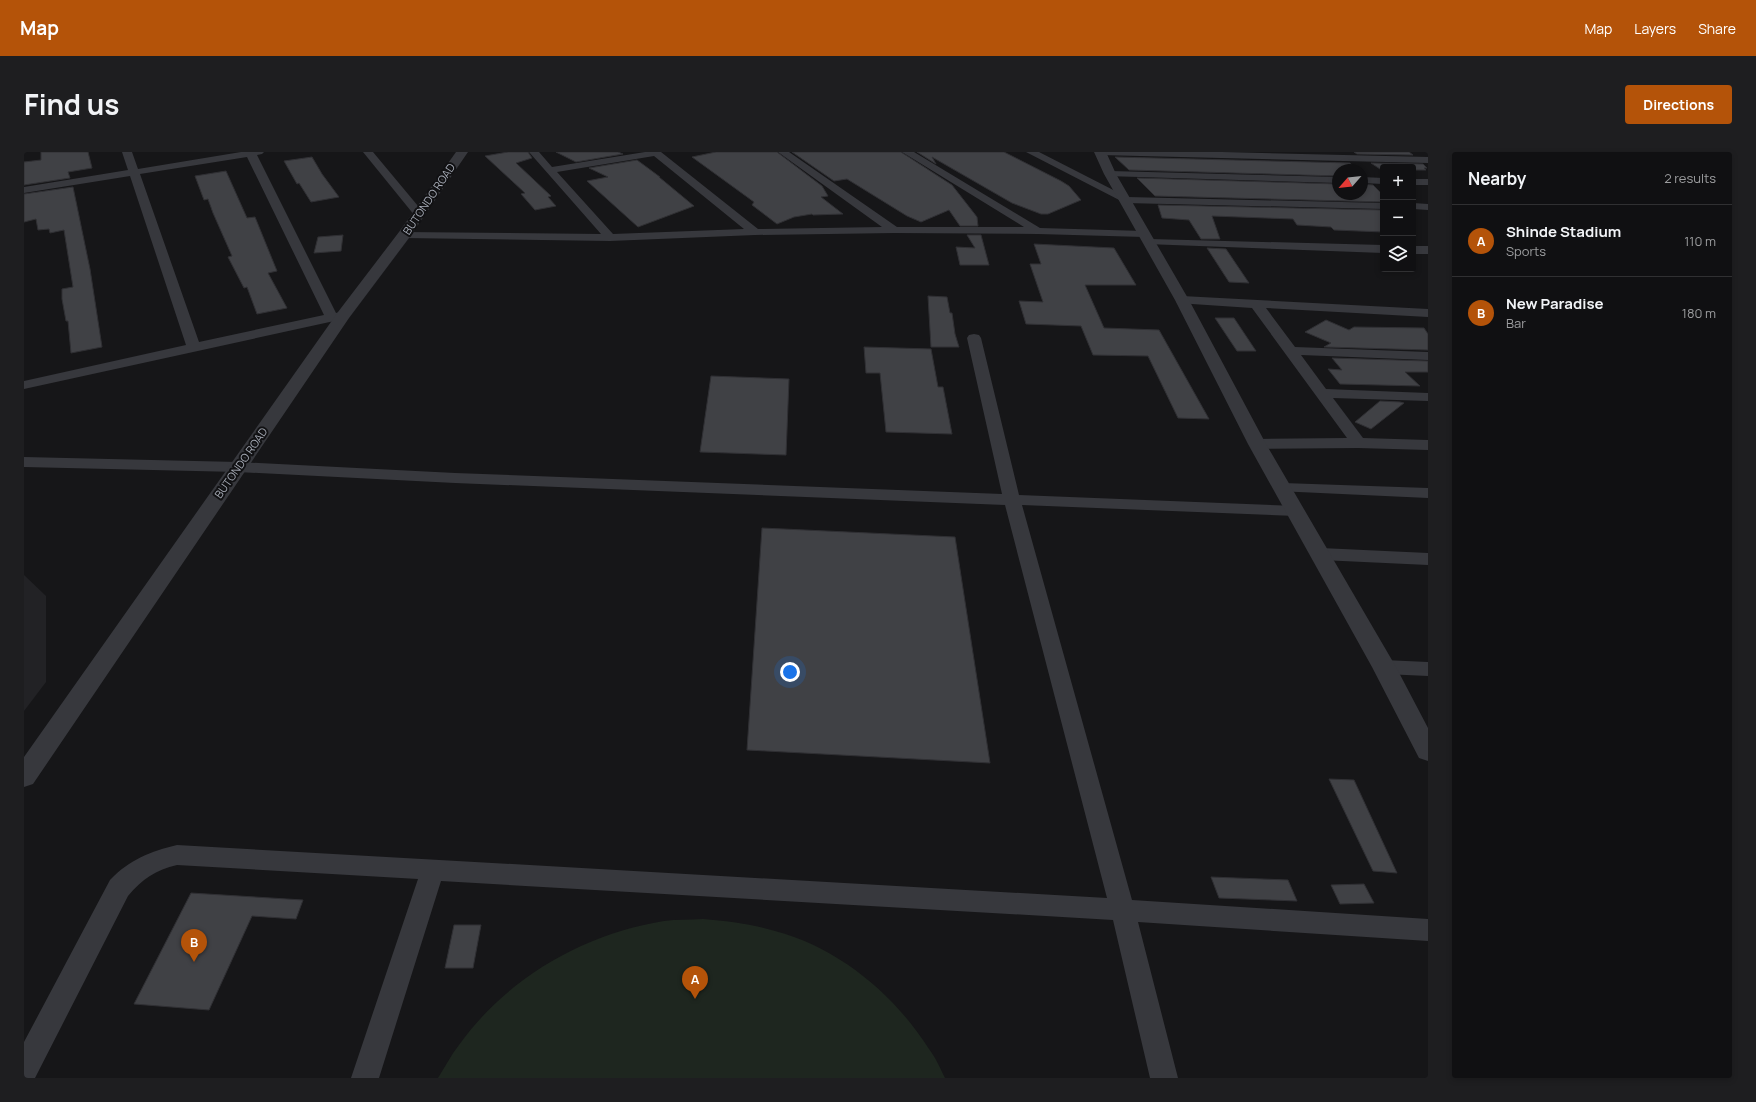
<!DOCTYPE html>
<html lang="en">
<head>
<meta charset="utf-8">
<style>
  :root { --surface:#101012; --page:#1e1e20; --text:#f1f3f6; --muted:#9c9d9f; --line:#303032; --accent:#b45309 }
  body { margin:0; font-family:Manrope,sans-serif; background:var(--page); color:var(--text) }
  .controls { position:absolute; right:12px; top:12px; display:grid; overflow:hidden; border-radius:4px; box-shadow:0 2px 6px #0003 }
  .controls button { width:36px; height:36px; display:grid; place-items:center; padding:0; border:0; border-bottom:1px solid var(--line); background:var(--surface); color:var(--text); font:20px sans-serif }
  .compass { position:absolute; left:1308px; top:12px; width:36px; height:36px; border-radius:50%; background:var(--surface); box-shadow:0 2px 6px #0003; rotate:242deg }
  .you { position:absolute; left:766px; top:520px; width:14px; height:14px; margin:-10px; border:3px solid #fff; border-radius:50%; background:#1a73e8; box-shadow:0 0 0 6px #1a73e833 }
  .badge { display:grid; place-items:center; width:26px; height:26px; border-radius:50%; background:var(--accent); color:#fff; font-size:13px; font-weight:700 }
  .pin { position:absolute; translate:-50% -33px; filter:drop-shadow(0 1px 2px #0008) }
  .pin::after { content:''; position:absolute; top:21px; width:14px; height:12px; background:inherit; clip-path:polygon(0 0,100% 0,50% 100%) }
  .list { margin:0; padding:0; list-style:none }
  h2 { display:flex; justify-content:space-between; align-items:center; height:52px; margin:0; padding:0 16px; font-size:17px }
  h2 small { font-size:13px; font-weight:400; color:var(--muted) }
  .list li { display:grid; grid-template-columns:26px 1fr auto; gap:12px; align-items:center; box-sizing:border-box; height:72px; padding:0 16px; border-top:1px solid var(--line) }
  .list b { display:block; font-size:15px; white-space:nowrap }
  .list p { margin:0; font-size:13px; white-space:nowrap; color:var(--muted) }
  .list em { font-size:13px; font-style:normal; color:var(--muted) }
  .icon { flex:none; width:22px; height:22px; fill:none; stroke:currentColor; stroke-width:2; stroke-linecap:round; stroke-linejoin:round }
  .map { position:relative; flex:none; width:1404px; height:926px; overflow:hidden; border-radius:4px }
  header { display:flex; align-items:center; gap:24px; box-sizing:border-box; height:56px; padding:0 20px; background:var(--accent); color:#fff }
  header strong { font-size:19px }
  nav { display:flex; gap:22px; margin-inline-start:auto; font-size:14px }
  .intro { display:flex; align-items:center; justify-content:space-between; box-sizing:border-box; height:96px; padding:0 24px }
  h1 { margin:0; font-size:28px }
  .button { padding:10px 18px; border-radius:4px; background:var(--accent); color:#fff; font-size:14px; font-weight:700 }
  main { display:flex; gap:24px; padding:0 24px }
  aside { flex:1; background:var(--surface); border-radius:4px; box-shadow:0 2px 6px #0003 }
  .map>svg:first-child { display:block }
  .built { fill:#222225 }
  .green { fill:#1e261f }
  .building { fill:#404145; stroke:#303034 }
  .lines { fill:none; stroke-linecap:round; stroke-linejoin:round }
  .minor { fill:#37383d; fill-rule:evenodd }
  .tertiary { fill:#37383d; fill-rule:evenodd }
  .labels { text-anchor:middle; stroke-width:4; stroke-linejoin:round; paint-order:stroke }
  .street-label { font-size:11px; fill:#a8adb8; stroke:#111113 }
</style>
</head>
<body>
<header>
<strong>Map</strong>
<nav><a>Map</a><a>Layers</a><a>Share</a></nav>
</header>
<div class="intro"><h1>Find us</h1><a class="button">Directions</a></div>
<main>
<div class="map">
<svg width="1404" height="926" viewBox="0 0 1404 926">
  <rect width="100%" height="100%" fill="#161618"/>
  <path class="built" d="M0,423L22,444V530L0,559Z"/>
  <path class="green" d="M679,767C704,769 727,772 751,779C815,796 870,842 905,897C912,906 916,916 921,926H414C421,915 427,903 435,893C483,826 559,782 640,769C653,767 666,768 679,767Z"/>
  <path class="building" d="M17,0H64L68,16L44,20L46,26L0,33V10L17,8Z
    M484,0H504L508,6L492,11L527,44L524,45L532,54L511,58L497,42L501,41L461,4Z
    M532,0H594L599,2L552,10Z
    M692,0H753L798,34L804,44L797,45L819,62L789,63L788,62L770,65L753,72L728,53L730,50L668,5Z
    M768,0H877L928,33L953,65L954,74H936L925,58L897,70L883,64L823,27L810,29Z
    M893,0H980L1037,29L1045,34L1057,48L1024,62H1017L988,51L908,5L912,12Z
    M1330,0H1385L1389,3L1333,2Z
    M288,5L298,22L315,45L287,50L275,31L273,32L260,9Z
    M1091,5L1326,11L1333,18H1314V24L1105,18Z
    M613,8L636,25H635L670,54L614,75L563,29L584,25L565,16Z
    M1347,11L1399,12L1403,16H1400L1402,18H1389V15H1359V19Z
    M202,19L223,66L231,65L253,119L244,121L263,156L233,162L223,135L220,136L204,105L208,104L189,61L184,47L180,48L171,24Z
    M1113,26L1314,32V42H1338V32L1349,33L1359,43V50L1131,44Z
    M49,35L66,117L78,195L47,201L44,169H42L38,147V137L49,135L40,78L26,81L25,77L14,78L12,67L0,70V42Z
    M1134,53L1359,58V80L1310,78L1307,75L1273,73L1269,67L1188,64L1196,87H1177L1165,68L1138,66Z
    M319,83L317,99L290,101L294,85Z
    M943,83H957L965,113H936L932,95L951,96Z
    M1010,92L1090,96L1112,133H1061L1080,176L1135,178L1185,267L1154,266L1124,204L1069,203L1057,174L1002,172L995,149L1019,150L1006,112H1017Z
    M1183,96L1202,97L1225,131L1205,130Z
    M904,144L923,145L926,161H928L931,182L935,195H907Z
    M1191,166H1210L1232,199H1213Z
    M1302,168L1325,178L1330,175L1400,176L1404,182V198L1300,195L1307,191L1281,180Z
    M840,195L907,197L914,235H919L928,282L862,280L856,221H842Z
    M1308,206L1404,209V220H1381L1396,234L1316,232L1304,217L1318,218Z
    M687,224L765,227L762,303L676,300Z
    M1356,249L1376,250L1380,251L1347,277L1331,270Z
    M738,376L931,385L966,611L723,598Z
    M1305,627L1330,628L1373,721L1349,719Z
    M1187,725L1264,728L1273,749L1195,746Z
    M1340,732L1350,751L1316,752L1307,733Z
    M167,741L279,748L272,767L228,764L185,858L110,852Z
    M430,773H457L449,816H421Z"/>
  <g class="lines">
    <path class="minor" d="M98,0H108L114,17L217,0H240L238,2L233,3L312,161L319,159L324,160L326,163L324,166L0,237V229L162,193L106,24L0,41V35L104,18ZM223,5L300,163L175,190L116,22Z
      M339,0H349L399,60L401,62L399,64H391Z
      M505,0H515L528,15L621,0H637L734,77L858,75L754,0H765L873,75H1000L878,0H890L1016,76L1120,79L1126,82L1120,85L1014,82L870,81L731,83L586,89L380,86L374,83L380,80L577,82ZM630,4L720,77L589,82L533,20Z
      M1002,0H1015L1103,45L1359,51V57L1101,51Z
      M1071,0H1198L1404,5V11L1076,3Z
      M1086,19L1314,25V31L1082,24L1081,22Z
      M1338,25L1359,26V32L1338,31Z
      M1389,27H1404V33H1389Z
      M1389,51L1404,52V58L1389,57Z
      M1126,87L1359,93V101L1122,92L1120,90L1122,88Z
      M1389,94H1404V102H1389Z
      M1158,144L1404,157V165L1242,156L1271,195L1404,200V208L1277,203L1302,237L1404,241V249L1309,246L1339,286L1404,288V298L1334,296L1233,297L1227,295L1225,292L1227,289L1233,287L1323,286L1228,156L1153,151L1152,148L1153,145Z
      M950,182L955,183L957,186L995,343L1272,354L1278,355L1280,359L1278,363L1272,364L998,353L1108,748L1404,767V789L1114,770L1154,926H1126L1089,768L417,729L355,926H327L394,727L153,713C132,718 118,727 104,744L11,926H0V890L86,728C105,708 127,699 153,693L1083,746L981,353L431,331L214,320L0,315V305L214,310L431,321L978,342L943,186L945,183Z
      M1259,331L1404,336V346L1253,339L1251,336L1253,333Z
      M1297,396L1404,401V413L1297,408L1291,406L1288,402L1291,398Z
      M1360,508L1404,510V524L1360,522L1353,520L1350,515L1353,510Z"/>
    <path class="tertiary" d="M432,0H444L385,86L325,166L9,632L0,635V605L314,160L375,80Z
      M1070,0H1082L1092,22L1165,148L1242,292L1372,515L1404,576V609L1395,606L1348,515L1224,292L1151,148L1080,22Z"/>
  </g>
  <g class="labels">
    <g class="street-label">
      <text transform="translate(405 47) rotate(-56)" y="4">BUTONDO ROAD</text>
      <text transform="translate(217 311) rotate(-55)" y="4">BUTONDO ROAD</text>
    </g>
  </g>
</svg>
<div class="controls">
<button>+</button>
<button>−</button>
<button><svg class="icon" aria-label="layers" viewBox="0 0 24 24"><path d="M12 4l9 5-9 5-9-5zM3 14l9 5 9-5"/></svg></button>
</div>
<svg class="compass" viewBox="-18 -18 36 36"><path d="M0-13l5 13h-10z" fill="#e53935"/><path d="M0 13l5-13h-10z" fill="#9c9d9f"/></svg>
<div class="you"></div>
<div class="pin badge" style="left:671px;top:847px">A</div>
<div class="pin badge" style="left:170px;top:810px">B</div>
</div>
<aside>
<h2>Nearby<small>2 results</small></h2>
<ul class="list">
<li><span class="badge">A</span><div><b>Shinde Stadium</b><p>Sports</p></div><em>110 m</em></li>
<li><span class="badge">B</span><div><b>New Paradise</b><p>Bar</p></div><em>180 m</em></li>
</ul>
</aside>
</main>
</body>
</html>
